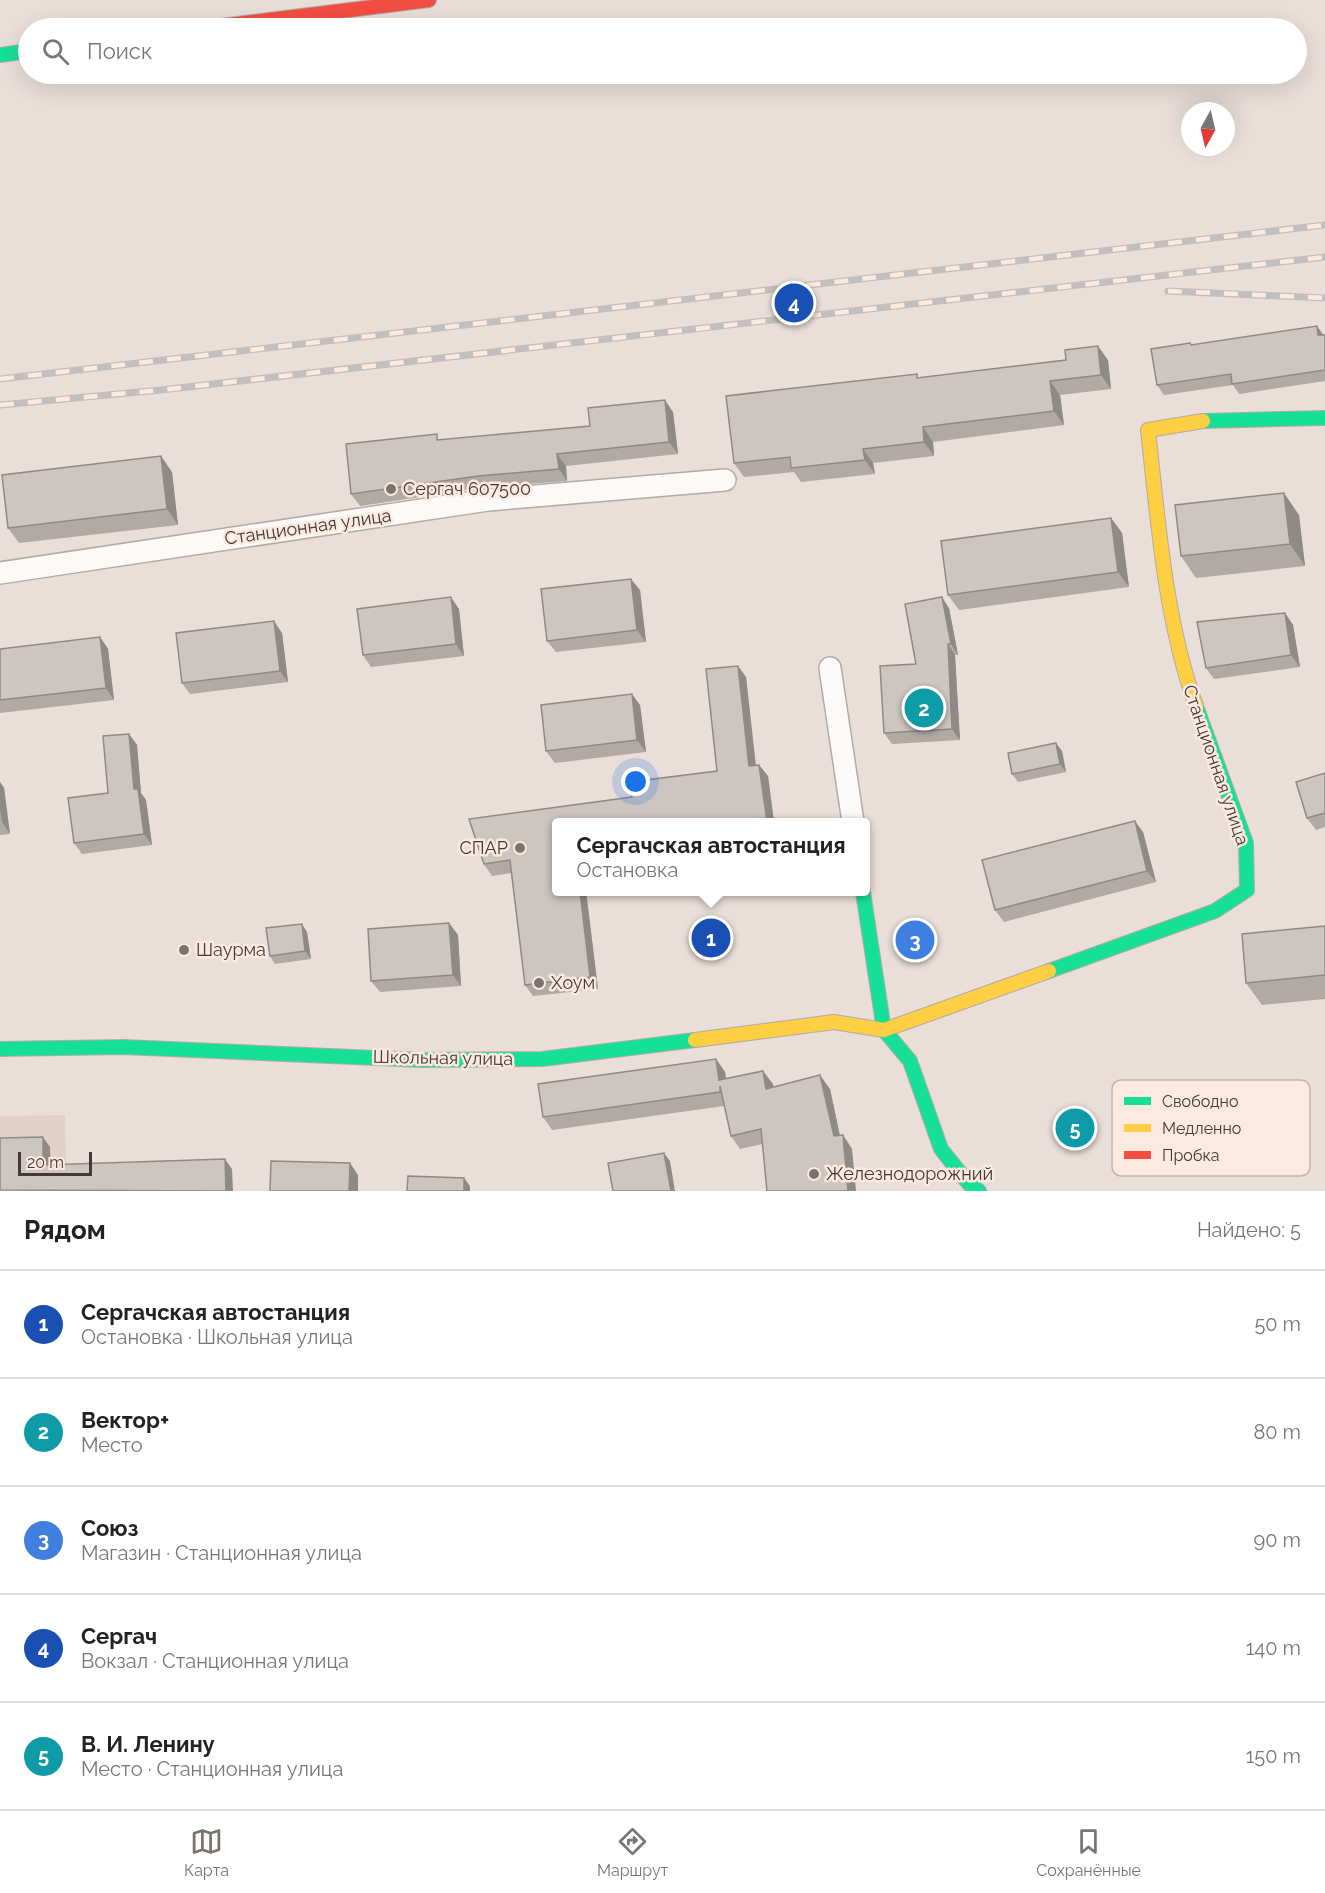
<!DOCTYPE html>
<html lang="ru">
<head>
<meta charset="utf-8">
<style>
  :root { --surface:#fff; --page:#f6f6f6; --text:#222; --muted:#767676; --line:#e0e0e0; --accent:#7c736f }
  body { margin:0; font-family:Raleway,sans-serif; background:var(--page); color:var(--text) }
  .compass { position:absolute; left:1181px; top:102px; width:54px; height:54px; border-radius:50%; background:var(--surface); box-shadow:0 6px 24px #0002; rotate:188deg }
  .scale { position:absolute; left:18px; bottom:15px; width:74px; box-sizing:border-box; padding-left:6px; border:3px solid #413a36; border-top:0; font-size:16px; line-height:21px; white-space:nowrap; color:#413a36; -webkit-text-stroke:4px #fce9df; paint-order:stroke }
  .you { position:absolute; left:636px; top:782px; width:21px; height:21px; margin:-15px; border:4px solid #fff; border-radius:50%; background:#1a73e8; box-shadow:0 0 0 9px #1a73e833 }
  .badge { display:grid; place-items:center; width:39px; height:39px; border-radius:50%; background:var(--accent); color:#fff; font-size:20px; font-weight:700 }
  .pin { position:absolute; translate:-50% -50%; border:3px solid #fff; box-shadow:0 2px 6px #0006 }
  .popup { position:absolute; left:552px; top:818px; width:318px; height:78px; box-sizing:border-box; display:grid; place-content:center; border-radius:6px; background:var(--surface); filter:drop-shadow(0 2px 4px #0005); font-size:20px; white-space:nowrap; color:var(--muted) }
  .popup b { font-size:22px; color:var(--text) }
  .popup::after { content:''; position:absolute; left:50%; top:100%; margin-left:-12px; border:12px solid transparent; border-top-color:var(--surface) }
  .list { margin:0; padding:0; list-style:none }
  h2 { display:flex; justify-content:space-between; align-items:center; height:78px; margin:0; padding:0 24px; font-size:26px }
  h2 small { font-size:20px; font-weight:400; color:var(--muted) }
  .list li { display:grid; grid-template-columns:39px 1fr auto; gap:18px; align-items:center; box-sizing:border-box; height:108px; padding:0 24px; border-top:2px solid var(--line) }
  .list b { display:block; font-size:22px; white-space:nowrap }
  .list p { margin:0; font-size:20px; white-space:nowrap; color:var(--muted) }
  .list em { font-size:20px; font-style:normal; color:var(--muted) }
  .icon { flex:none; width:33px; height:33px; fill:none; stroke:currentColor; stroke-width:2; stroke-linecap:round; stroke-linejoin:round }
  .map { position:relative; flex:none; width:1325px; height:1191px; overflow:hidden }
  .search { position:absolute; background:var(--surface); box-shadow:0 6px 24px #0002; left:18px; right:18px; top:18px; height:66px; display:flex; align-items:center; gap:15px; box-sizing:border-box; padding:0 21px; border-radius:33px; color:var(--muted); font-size:22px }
  .sheet { height:618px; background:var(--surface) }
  nav { display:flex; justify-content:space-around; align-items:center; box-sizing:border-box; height:84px; border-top:2px solid var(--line); background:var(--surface); font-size:16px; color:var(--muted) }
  nav a { display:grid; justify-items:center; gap:3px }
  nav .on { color:var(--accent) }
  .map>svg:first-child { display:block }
  .built { fill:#e3d1c7 }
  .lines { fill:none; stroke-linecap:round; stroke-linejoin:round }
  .street-casing { stroke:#b3aba6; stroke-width:24 }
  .fast-casing { stroke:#b3aba6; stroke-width:16 }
  .slow-casing { stroke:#b3aba6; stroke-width:16 }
  .jam-casing { stroke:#b3aba6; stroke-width:16 }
  .street { stroke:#fcfaf9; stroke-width:21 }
  .fast { stroke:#16e098; stroke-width:14 }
  .slow { stroke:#ffcf43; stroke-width:14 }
  .jam { stroke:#f24e42; stroke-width:14 }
  .rail-casing { stroke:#c2bfbe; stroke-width:7 }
  .rail { stroke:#fce9df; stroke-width:4.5; stroke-dasharray:14; stroke-linecap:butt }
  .wall { fill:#b0a9a5 }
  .shaded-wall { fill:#908a86 }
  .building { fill:#cdc5c0; stroke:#908a86; stroke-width:1.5 }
  .poi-dot { fill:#7c736f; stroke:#fce9df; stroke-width:2 }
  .labels { text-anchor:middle; stroke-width:5; stroke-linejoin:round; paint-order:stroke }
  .poi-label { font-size:18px; fill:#413a36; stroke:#fce9df; text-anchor:start }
  .street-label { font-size:18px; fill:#413a36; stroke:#fce9df }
  .key { fill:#fce9df; stroke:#c4b4ac; stroke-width:1.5 }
  .key-label { font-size:16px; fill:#413a36 }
</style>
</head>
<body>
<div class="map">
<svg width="1325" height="1191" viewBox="0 0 1325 1191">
  <rect width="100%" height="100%" fill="#e9ded8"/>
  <path class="built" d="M65,1115L67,1191H0V1116Z"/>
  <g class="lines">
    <defs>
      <path id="street" d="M0,573L488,500L725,480
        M830,668L853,822"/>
      <path id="fast" d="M0,55L28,51
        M1203,421L1325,418
        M863,892L884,1030L910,1061L941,1149L969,1184L979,1191
        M1049,971L1215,911L1247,890L1246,843L1196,706
        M0,1049L123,1047L423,1060L542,1059L695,1040"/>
      <path id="slow" d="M1196,706C1165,620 1158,521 1148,430L1203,421
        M695,1040L834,1022L884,1030L1049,971"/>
      <path id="jam" d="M205,28L429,0"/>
    </defs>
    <use href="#street" class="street-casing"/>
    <use href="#fast" class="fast-casing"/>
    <use href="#slow" class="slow-casing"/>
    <use href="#jam" class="jam-casing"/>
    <use href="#street" class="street"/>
    <use href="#fast" class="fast"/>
    <use href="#slow" class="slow"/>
    <use href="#jam" class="jam"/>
    <defs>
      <path id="rail" d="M1168,291L1325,298
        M0,379L1325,225
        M0,405L161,390L1325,257"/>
    </defs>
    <use href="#rail" class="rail-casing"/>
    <use href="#rail" class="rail"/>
  </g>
  <path class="wall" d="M1325,335V381L1239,394L1233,385L1164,395L1157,385L1192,345Z
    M1108,360L1111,389L1060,395L1064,425L933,442L934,456L873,463L875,474L801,482L794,472L744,477L734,463L919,378Z
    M673,412L678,454L566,466L567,481L486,487L360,506L351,494L441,440L590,426Z
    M172,472L178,525L19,543L8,528Z
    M1299,515L1305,566L1196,578L1181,556Z
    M1111,518L1122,533L1129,587L959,610L948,595Z
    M640,590L646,642L556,652L547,641Z
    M949,608L958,655H955L960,740L892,744L884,733L916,664Z
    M459,609L464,656L371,667L363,655Z
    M1285,613L1293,625L1300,667L1214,679L1206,668Z
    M282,633L288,682L190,694L182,683Z
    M100,637L108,649L114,700L0,713V649Z
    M738,666L746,677L756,765H759L768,776L774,822H556V891H586L598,989L533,996L525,985L511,873L492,876L484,864L469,819L632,797L630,782L717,771L706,669Z
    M640,705L646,752L555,763L546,751Z
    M129,734L137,745L141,793L146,800L152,845L82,854L74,843L108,793Z
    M1062,751L1066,772L1018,782L1012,774Z
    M1325,773V827L1316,830L1307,818Z
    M0,782L4,788L10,834L0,835Z
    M1143,832L1156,882L1004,922L995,910Z
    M449,923L458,935L461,986L380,992L371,981Z
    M1325,926V999L1262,1005L1246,983Z
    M307,932L311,959L275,964L270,956Z
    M716,1059L725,1072L726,1079L773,1084V1087L830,1089L840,1136L843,1135L852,1149L762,1144L740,1149L731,1136L724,1106L552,1130L543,1117Z"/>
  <path class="shaded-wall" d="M1317,326L1324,336L1318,335Z
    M1098,346L1108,360L1111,389L1101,375Z
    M1050,381L1060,395L1064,425L1054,411Z
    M665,400L673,412L678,454L669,442Z
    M923,427L933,442L934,456L924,442Z
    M863,449L873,463L875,474L865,460Z
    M557,454L566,466L567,481L559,469Z
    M161,456L172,472L178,525L167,509Z
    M1284,493L1299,515L1305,566L1290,544Z
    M1111,518L1122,533L1129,587L1118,572Z
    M631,579L640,590L646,642L637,630Z
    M451,597L459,609L464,656L456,644Z
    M942,597L949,608L958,655L951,644Z
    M1285,613L1293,625L1300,667L1291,655Z
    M274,621L282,633L288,682L280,671Z
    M100,637L108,649L114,700L106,688Z
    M948,644L955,655L960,740L952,729Z
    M738,666L746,677L757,778L749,766Z
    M632,694L640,705L646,752L637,740Z
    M129,734L137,745L141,793L146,800L152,845L144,834L134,789Z
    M1056,743L1062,751L1066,772L1060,764Z
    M759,765L768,776L774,822H767Z
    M0,782L4,788L10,834L2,822L0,809Z
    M1135,821L1143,832L1156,882L1147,871Z
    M580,891H586L598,989L590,977Z
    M449,923L458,935L461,986L453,975Z
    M302,924L307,932L311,959L305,951Z
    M716,1059L725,1072L728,1094L719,1080Z
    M763,1071L773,1084L776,1102L766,1089Z
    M820,1075L830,1089L843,1150L834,1136Z
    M843,1135L852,1149L856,1191H848Z
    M43,1137L50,1147L51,1175L43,1165Z
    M664,1153L670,1161L675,1191H671Z
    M225,1159L232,1169L233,1191H226Z
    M350,1163L358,1175V1191H349Z
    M464,1178L470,1186V1191H464Z"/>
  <path class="building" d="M1317,326L1318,335H1325V370L1232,384L1231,374L1157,385L1151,349L1190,343L1191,345Z
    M1098,346L1101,375L1050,381L1054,411L923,427L924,442L863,449L865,460L791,468L790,457L734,463L726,396L917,374V378L1066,360L1065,350Z
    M665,400L669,442L557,454L559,469L478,476L351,494L346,444L437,434V440L590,426L588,408Z
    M161,456L167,509L8,528L2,475Z
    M1284,493L1290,544L1181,556L1175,505Z
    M1111,518L1118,572L948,595L941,541Z
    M631,579L637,630L547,641L541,589Z
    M451,597L456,644L363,655L357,609Z
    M942,597L951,644H948L952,729L884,733L880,666L916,664L905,604Z
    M1285,613L1291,655L1206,668L1197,622Z
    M274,621L280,671L182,683L176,633Z
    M100,637L106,688L0,700V649Z
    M738,666L749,766L759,765L767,822H556V891H580L590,977L525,985L510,860L484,864L469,819L632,797L630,782L717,771L706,669Z
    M632,694L637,740L546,751L541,705Z
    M129,734L134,789H138L144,834L74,843L68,798L108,793L103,736Z
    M1056,743L1060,764L1012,774L1008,753Z
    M1325,773V813L1307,818L1296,782Z
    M1135,821L1147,871L995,910L982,860Z
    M449,923L453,975L371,981L368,929Z
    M302,924L305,951L270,956L266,928Z
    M1325,926V975L1246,983L1242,934Z
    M716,1059L719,1080L763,1071L766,1089L820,1075L834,1136L843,1135L848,1191H767L761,1129L731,1136L720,1086V1092L543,1117L538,1084Z
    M43,1137V1165L225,1159L226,1191L0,1190V1138Z
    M664,1153L671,1191H613L608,1163Z
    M271,1161L350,1163L349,1191H270Z
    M408,1176L464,1178V1191H407Z"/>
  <g class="poi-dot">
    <circle cx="391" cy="489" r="6"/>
    <circle cx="520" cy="848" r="6"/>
    <circle cx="184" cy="950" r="6"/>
    <circle cx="539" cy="983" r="6"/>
    <circle cx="814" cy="1174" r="6"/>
  </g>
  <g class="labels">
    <g class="poi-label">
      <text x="403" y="495">Сергач 607500</text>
      <text x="508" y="854" text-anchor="end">СПАР</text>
      <text x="196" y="956">Шаурма</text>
      <text x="551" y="989">Хоум</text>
      <text x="826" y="1180">Железнодорожний</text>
    </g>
    <g class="street-label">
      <text transform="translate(308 527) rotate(-8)" y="6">Станционная улица</text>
      <text transform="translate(1216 765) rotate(71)" y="6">Станционная улица</text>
      <text transform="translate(443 1058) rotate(1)" y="6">Школьная улица</text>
    </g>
  </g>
  <rect x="1112" y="1080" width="198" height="96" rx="9" class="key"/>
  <rect x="1124" y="1097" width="27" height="8" fill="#16e098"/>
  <rect x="1124" y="1124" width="27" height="8" fill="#ffcf43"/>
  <rect x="1124" y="1151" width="27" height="8" fill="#f24e42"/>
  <g class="key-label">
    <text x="1162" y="1107">Свободно</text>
    <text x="1162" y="1134">Медленно</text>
    <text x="1162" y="1161">Пробка</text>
  </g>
</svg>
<svg class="compass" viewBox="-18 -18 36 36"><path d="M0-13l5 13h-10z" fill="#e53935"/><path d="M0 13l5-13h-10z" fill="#767676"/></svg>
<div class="scale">20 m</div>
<div class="you"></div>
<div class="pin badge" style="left:711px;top:938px;background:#1a4fb4">1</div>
<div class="popup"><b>Сергачская автостанция</b>Остановка</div>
<div class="pin badge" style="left:924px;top:708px;background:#0f9aa8">2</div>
<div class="pin badge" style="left:915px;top:940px;background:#3f7fe0">3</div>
<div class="pin badge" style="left:794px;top:303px;background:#1a4fb4">4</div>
<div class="pin badge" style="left:1075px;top:1128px;background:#0f9aa8">5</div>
<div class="search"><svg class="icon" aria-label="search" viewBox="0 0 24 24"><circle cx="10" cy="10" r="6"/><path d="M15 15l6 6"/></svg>Поиск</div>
</div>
<section class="sheet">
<h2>Рядом<small>Найдено: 5</small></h2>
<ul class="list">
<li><span class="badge" style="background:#1a4fb4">1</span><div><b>Сергачская автостанция</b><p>Остановка · Школьная улица</p></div><em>50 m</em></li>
<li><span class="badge" style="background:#0f9aa8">2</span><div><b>Вектор+</b><p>Место</p></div><em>80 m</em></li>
<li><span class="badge" style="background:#3f7fe0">3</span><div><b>Союз</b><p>Магазин · Станционная улица</p></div><em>90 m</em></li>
<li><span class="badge" style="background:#1a4fb4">4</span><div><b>Сергач</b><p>Вокзал · Станционная улица</p></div><em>140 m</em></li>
<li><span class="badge" style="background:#0f9aa8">5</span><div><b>В. И. Ленину</b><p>Место · Станционная улица</p></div><em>150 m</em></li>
</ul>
</section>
<nav>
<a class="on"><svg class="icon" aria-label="map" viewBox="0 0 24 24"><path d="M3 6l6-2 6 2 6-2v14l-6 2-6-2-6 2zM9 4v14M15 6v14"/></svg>Карта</a>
<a><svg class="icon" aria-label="directions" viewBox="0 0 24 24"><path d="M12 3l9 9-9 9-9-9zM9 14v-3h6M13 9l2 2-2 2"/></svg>Маршрут</a>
<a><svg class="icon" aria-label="saved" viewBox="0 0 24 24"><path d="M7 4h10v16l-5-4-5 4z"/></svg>Сохранённые</a>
</nav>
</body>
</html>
